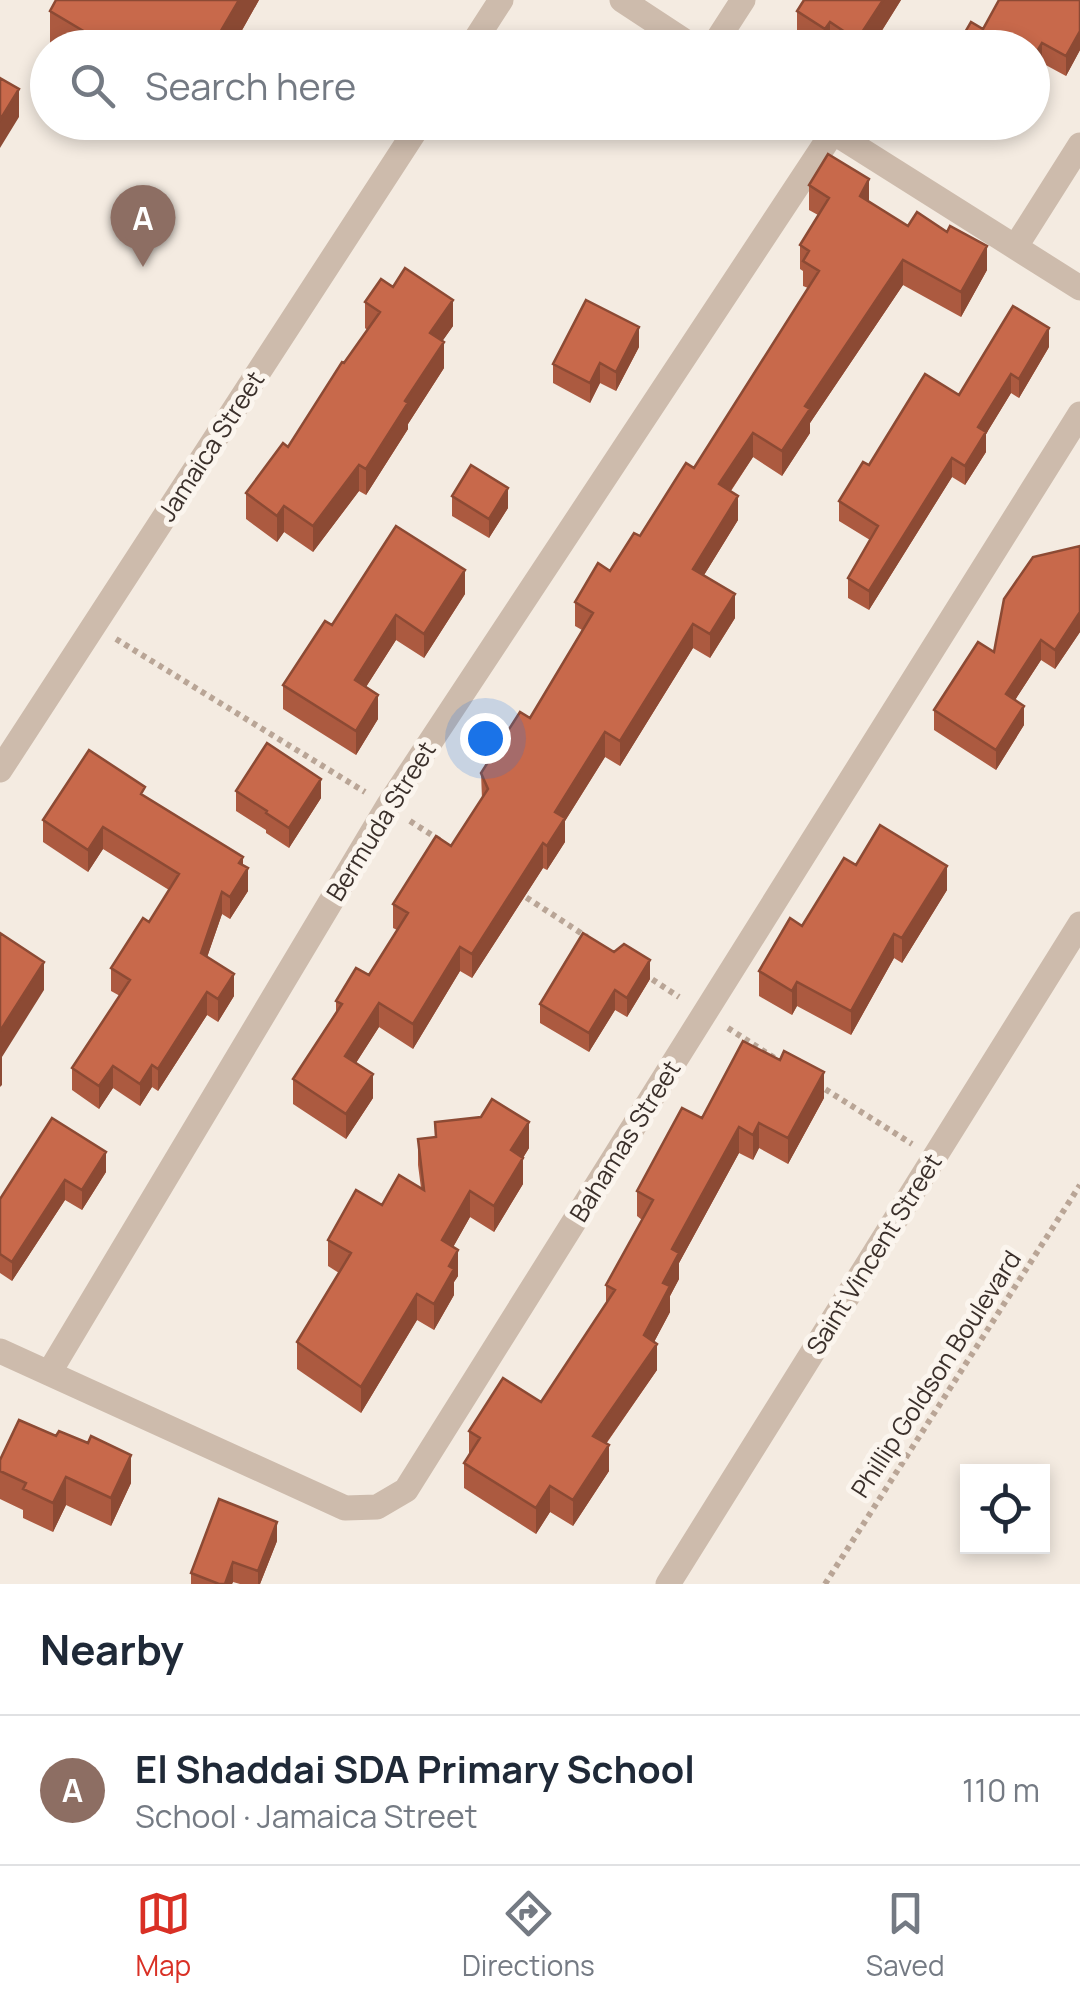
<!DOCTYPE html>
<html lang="en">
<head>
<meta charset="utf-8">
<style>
  :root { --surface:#fff; --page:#f6f6f7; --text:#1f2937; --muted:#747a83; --line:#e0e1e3; --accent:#d93025 }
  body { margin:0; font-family:Manrope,sans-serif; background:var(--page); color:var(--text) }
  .controls { position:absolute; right:30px; bottom:30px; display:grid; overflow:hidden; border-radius:0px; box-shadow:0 5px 15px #0003 }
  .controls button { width:90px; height:90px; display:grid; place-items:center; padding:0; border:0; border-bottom:2px solid var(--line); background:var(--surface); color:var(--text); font:50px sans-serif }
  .you { position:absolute; left:485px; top:738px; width:35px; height:35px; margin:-25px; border:8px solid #fff; border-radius:50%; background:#1a73e8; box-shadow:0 0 0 15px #1a73e833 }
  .badge { display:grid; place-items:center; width:65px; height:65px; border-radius:50%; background:var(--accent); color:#fff; font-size:32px; font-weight:700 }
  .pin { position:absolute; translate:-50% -82px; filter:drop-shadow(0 2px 5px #0008) }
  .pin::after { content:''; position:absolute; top:52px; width:35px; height:30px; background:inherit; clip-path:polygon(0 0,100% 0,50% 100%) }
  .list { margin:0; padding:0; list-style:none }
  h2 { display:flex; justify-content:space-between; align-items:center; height:130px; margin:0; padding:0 40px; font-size:42px }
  h2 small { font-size:32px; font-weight:400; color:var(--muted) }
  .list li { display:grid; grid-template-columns:65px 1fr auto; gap:30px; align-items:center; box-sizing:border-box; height:150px; padding:0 40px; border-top:2px solid var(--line) }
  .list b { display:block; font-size:38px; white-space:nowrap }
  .list p { margin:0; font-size:32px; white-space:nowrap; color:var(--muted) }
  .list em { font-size:32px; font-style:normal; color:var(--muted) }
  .icon { flex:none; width:55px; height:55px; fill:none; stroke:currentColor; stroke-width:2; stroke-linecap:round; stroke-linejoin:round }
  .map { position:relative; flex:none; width:1080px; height:1584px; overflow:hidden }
  .search { position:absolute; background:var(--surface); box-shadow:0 5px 15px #0003; left:30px; right:30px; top:30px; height:110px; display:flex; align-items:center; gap:25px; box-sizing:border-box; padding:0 35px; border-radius:55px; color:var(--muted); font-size:38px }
  .sheet { height:280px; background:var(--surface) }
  nav { display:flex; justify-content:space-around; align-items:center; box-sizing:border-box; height:140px; border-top:2px solid var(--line); background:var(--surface); font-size:28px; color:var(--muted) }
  nav a { display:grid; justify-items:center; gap:5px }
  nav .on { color:var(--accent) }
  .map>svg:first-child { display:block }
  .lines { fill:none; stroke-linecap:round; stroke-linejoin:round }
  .path { stroke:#b9a596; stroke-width:6; stroke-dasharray:5 5; stroke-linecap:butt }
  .minor { stroke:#cdbbac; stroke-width:25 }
  .wall { fill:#ac5a40 }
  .shaded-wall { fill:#8c4a34 }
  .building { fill:#c8694b; stroke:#8c4a34; stroke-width:2.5 }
  .labels { text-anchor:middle; stroke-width:10; stroke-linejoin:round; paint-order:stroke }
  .street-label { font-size:25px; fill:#3b302b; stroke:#fbf5ee }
</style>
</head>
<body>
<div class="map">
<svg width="1080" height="1584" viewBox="0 0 1080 1584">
  <rect width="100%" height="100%" fill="#f4ebe1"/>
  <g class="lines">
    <path class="path" d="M116,639L365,792
      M410,821L441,841
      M518,892L587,937
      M644,974L679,997
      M728,1028L776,1059
      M817,1084L912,1144
      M825,1584L1080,1185"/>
    <path class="minor" d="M622,0L695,48
      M470,48L501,0
      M712,48L743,0
      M817,122L1080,288
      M1016,246L1080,145
      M0,770L421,122
      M0,1351L345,1508L377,1507L406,1490L1080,414
      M49,1373L388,806L833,132
      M668,1584L1080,924"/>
  </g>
  <path class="wall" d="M259,0L232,48L50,47V11Z
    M901,0L871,48H810L797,39V11Z
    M1080,0V50L1066,76L1042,63L1032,80V48L983,29Z
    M974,122H1007L998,137Z
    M809,185L869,202L908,226L987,270L961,317L903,285L810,423V433L782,476L753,457L731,491L738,520L704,575L735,618L710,658L693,648L620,766L605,757L565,821V842L547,870L543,868L472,978L460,971L413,1049L379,1027L356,1063L373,1098L346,1139L293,1104V1079L336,1012V1001L369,975L397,930L393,928V904L451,846L482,799L481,773L530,718L582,630L575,626V602L610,571L640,536L694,468L808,288L803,286V271L800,269V245L818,215L809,210Z
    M365,302L453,326L442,341L444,368L408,424V429L366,495L359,491L313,552L284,532L277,542L246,519V493L288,447L367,330L365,328Z
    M639,347L616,391L600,383L590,403L553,383V364Z
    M1049,347L1019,398L1011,393L986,434V452L965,485L952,477L869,610L848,598V578L870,540L839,521V501L869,465L959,395Z
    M452,496L508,508L489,538L452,516Z
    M1080,546V632L1055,669L1041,660L1015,700L1024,725L996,770L934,730V710L994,652Z
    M465,594L424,658L396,640L366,687L378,719L356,755L283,709V685L332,625Z
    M236,791L321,798L289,848L266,833V830L236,811Z
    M145,796L243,865L248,891L230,919L222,914L207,957L234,996L218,1022L207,1015L158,1091L152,1087L140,1106L113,1088L99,1109L72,1090V1068L120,996L111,991V968L149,922L169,890L103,849L88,872L43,842V820Z
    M856,865L947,890L902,963L894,958L851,1035L797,1006L792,1015L759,996V971L802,926Z
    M650,979L627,1017L615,1010L589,1052L540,1023V1004Z
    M824,1098L788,1164L759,1148L753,1160L739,1153L679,1263V1279L670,1296V1312L654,1342L657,1370L606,1444L609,1471L573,1526L550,1512L536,1534L464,1488V1463L469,1455V1431L541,1402L606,1303V1285L642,1220L637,1216V1191L702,1118Z
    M52,1118L106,1172L82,1210L65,1200L12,1281L0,1273V1199Z
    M435,1122L529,1148L523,1158V1184L494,1232L470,1217L453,1247L458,1276L454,1282V1295L434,1330L417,1320L361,1413L297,1369V1342L339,1273L328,1266V1240L382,1205L421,1188L418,1165V1139L435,1137Z
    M0,1460L131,1483L111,1526L66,1505L53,1532L23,1518V1510L0,1499Z
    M277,1541L260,1584H240L233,1582L232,1584H191V1573Z"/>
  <path class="shaded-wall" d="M239,0H259L232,48H211Z
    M883,0H901L871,48H857V40Z
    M830,22V48H825V29Z
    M1080,31V50L1066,76V56Z
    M1042,43V63L1032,80V60Z
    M19,89V117L0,148V120Z
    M998,122H1007L998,137Z
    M869,179V204L860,196Z
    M987,246V270L961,317V292Z
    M903,260V285L810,423V433L782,476V451L805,406Z
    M453,300V326L430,359V333Z
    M639,327V347L616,391V372Z
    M1049,328V347L1019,398V379Z
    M444,342V368L408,424V429L366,495V469L405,401Z
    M600,363V383L590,403V383Z
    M1011,374V393L986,434V452L965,485V466L978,427Z
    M753,433V457L719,508V484Z
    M952,458V477L869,610V591Z
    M359,465V491L313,552V526Z
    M508,488V508L489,538V519Z
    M738,496V520L693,593V569Z
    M284,506V532L277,542V516Z
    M465,570V594L424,658V634Z
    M735,594V618L710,658V634Z
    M1080,612V632L1055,669V650Z
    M396,615V640L355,704V680Z
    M693,624V648L620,766V741Z
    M1041,640V660L1006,714V694Z
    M378,695V719L356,755V731Z
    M1024,706V725L996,770V750Z
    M605,732V757L565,821V842L547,870V846L555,812Z
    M321,779V798L289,848V828Z
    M103,827V849L88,872V850Z
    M543,843V868L472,978V954Z
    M243,857V876L248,868V891L230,919V897L239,863Z
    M947,866V890L902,963V938Z
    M222,892V914L201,975V953Z
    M894,934V958L851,1035V1011Z
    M460,947V971L413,1049V1024Z
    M650,960V979L627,1017V998Z
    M44,962V990L2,1057V1085L0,1087V1031Z
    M234,974V996L218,1022V999Z
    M797,982V1006L792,1015V991Z
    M615,990V1010L589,1052V1033Z
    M207,992V1015L158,1091V1069Z
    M379,1003V1027L345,1080V1056Z
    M152,1065V1087L140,1106V1084Z
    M113,1066V1088L99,1109V1086Z
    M824,1072V1098L788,1164V1138Z
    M373,1074V1098L346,1139V1114Z
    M529,1122V1148L511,1177V1150Z
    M759,1123V1148L753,1160V1135Z
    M739,1127V1153L679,1263V1279L670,1296V1312L644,1361V1335L663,1283L672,1249Z
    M106,1152V1172L82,1210V1190Z
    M523,1158V1184L494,1232V1206Z
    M65,1180V1200L12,1281V1262Z
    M470,1191V1217L442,1267V1240Z
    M458,1250V1276L454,1282V1295L434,1330V1304L449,1266Z
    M417,1294V1320L361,1413V1387Z
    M657,1344V1370L593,1462V1436Z
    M609,1445V1471L573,1526V1500Z
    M131,1455V1483L111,1526V1498Z
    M66,1477V1505L53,1532V1503Z
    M550,1486V1512L536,1534V1508Z
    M277,1522V1541L260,1584H258V1571Z
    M233,1562V1582L232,1584H225Z"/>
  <path class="building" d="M56,0H239L211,48H112L50,11Z
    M804,0H883L857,40L830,22L825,29L797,11Z
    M999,0H1080V31L1066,56L1042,43L1032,60V48H956L971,22L983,29Z
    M0,78L19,89L0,120Z
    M828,154L869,179L860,196L908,226L917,212L947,232L950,226L987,246L961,292L903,260L805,406L810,409L782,451L753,433L719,484L738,496L693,569L735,594L710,634L693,624L620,741L605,732L555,812L565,818L547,846L543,843L472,954L460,947L413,1024L379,1003L345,1056L373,1074L346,1114L293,1079L342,1004L336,1001L356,968L369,975L408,913L393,904L436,836L451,846L488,789L481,773L520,712L530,718L593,613L575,602L598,563L610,571L634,533L640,536L686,463L694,468L819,271L803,261L809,251L800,245L829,198L809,185Z
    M405,268L453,300L430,333L444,342L405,401L408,403L366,469L359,465L313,526L284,506L277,516L246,493L283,443L288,447L342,362L344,363L380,312L365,302L381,279L393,287Z
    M586,300L639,327L616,372L600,363L590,383L553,364Z
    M1013,306L1049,328L1019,379L1011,374L978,427L986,432L965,466L952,458L869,591L848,578L878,526L839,501L863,462L869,465L925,374L959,395Z
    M471,465L508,488L489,519L452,496Z
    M396,526L465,570L424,634L396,615L355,680L378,695L356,731L283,685L325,621L332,625Z
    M1080,546V612L1055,650L1041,640L1006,694L1024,706L996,750L934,710L978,642L994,652L1004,599L1033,557Z
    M267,743L321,779L289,828L266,813L267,811L236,791Z
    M89,750L145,787L141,794L243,857L239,863L248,868L230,897L222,892L201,953L234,974L218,999L207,992L158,1069L152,1065L140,1084L113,1066L99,1086L72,1068L130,980L111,968L143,918L149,922L179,874L103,827L88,850L43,820Z
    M880,825L947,866L902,938L894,934L851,1011L797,982L792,991L759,971L790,918L802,926L844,858L856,865Z
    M0,933L44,962L0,1031Z
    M583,933L614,952L624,944L650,960L627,998L615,990L589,1033L540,1004Z
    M743,1041L780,1060L784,1051L824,1072L788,1138L759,1123L753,1135L739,1127L672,1249L679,1253L663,1283L670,1286L644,1335L657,1344L593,1436L609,1445L573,1500L550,1486L536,1508L464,1463L480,1438L469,1431L503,1378L541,1402L615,1290L606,1285L653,1200L637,1191L682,1108L702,1118Z
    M492,1099L529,1122L511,1150L523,1158L494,1206L470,1191L442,1240L458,1250L449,1266L454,1269L434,1304L417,1294L361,1387L297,1342L351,1253L328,1240L356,1190L382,1205L399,1175L424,1190L418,1139L436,1137L435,1122L481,1117Z
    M52,1118L106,1152L82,1190L65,1180L12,1262L0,1254V1199Z
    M19,1420L56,1436L59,1431L88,1443L91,1436L131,1455L111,1498L66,1477L53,1503L23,1489L26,1483L0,1471V1460Z
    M219,1499L277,1522L258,1571L233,1562L225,1584H219L191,1573Z"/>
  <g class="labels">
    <g class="street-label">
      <text transform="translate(211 446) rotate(-57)" y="9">Jamaica Street</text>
      <text transform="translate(381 821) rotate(-58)" y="9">Bermuda Street</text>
      <text transform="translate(625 1141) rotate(-58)" y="9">Bahamas Street</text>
      <text transform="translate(874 1254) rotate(-58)" y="9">Saint Vincent Street</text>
      <text transform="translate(936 1374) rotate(-57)" y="9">Phillip Goldson Boulevard</text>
    </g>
  </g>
</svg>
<div class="controls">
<button><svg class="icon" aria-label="locate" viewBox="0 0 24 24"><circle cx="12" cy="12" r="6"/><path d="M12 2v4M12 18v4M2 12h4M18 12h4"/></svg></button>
</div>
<div class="you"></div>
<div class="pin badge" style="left:143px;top:267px;background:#8d6e63">A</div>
<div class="search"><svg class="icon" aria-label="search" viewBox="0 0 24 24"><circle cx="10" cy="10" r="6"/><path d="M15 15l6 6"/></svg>Search here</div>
</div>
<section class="sheet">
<h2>Nearby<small></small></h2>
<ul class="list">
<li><span class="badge" style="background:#8d6e63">A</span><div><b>El Shaddai SDA Primary School</b><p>School · Jamaica Street</p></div><em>110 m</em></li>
</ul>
</section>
<nav>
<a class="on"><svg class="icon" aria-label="map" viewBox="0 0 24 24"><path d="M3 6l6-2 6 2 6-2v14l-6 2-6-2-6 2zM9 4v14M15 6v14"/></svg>Map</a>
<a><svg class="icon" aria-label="directions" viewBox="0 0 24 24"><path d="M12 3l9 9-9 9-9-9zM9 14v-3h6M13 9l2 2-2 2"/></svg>Directions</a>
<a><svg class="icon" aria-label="saved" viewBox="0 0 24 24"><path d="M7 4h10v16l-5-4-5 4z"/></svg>Saved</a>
</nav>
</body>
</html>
